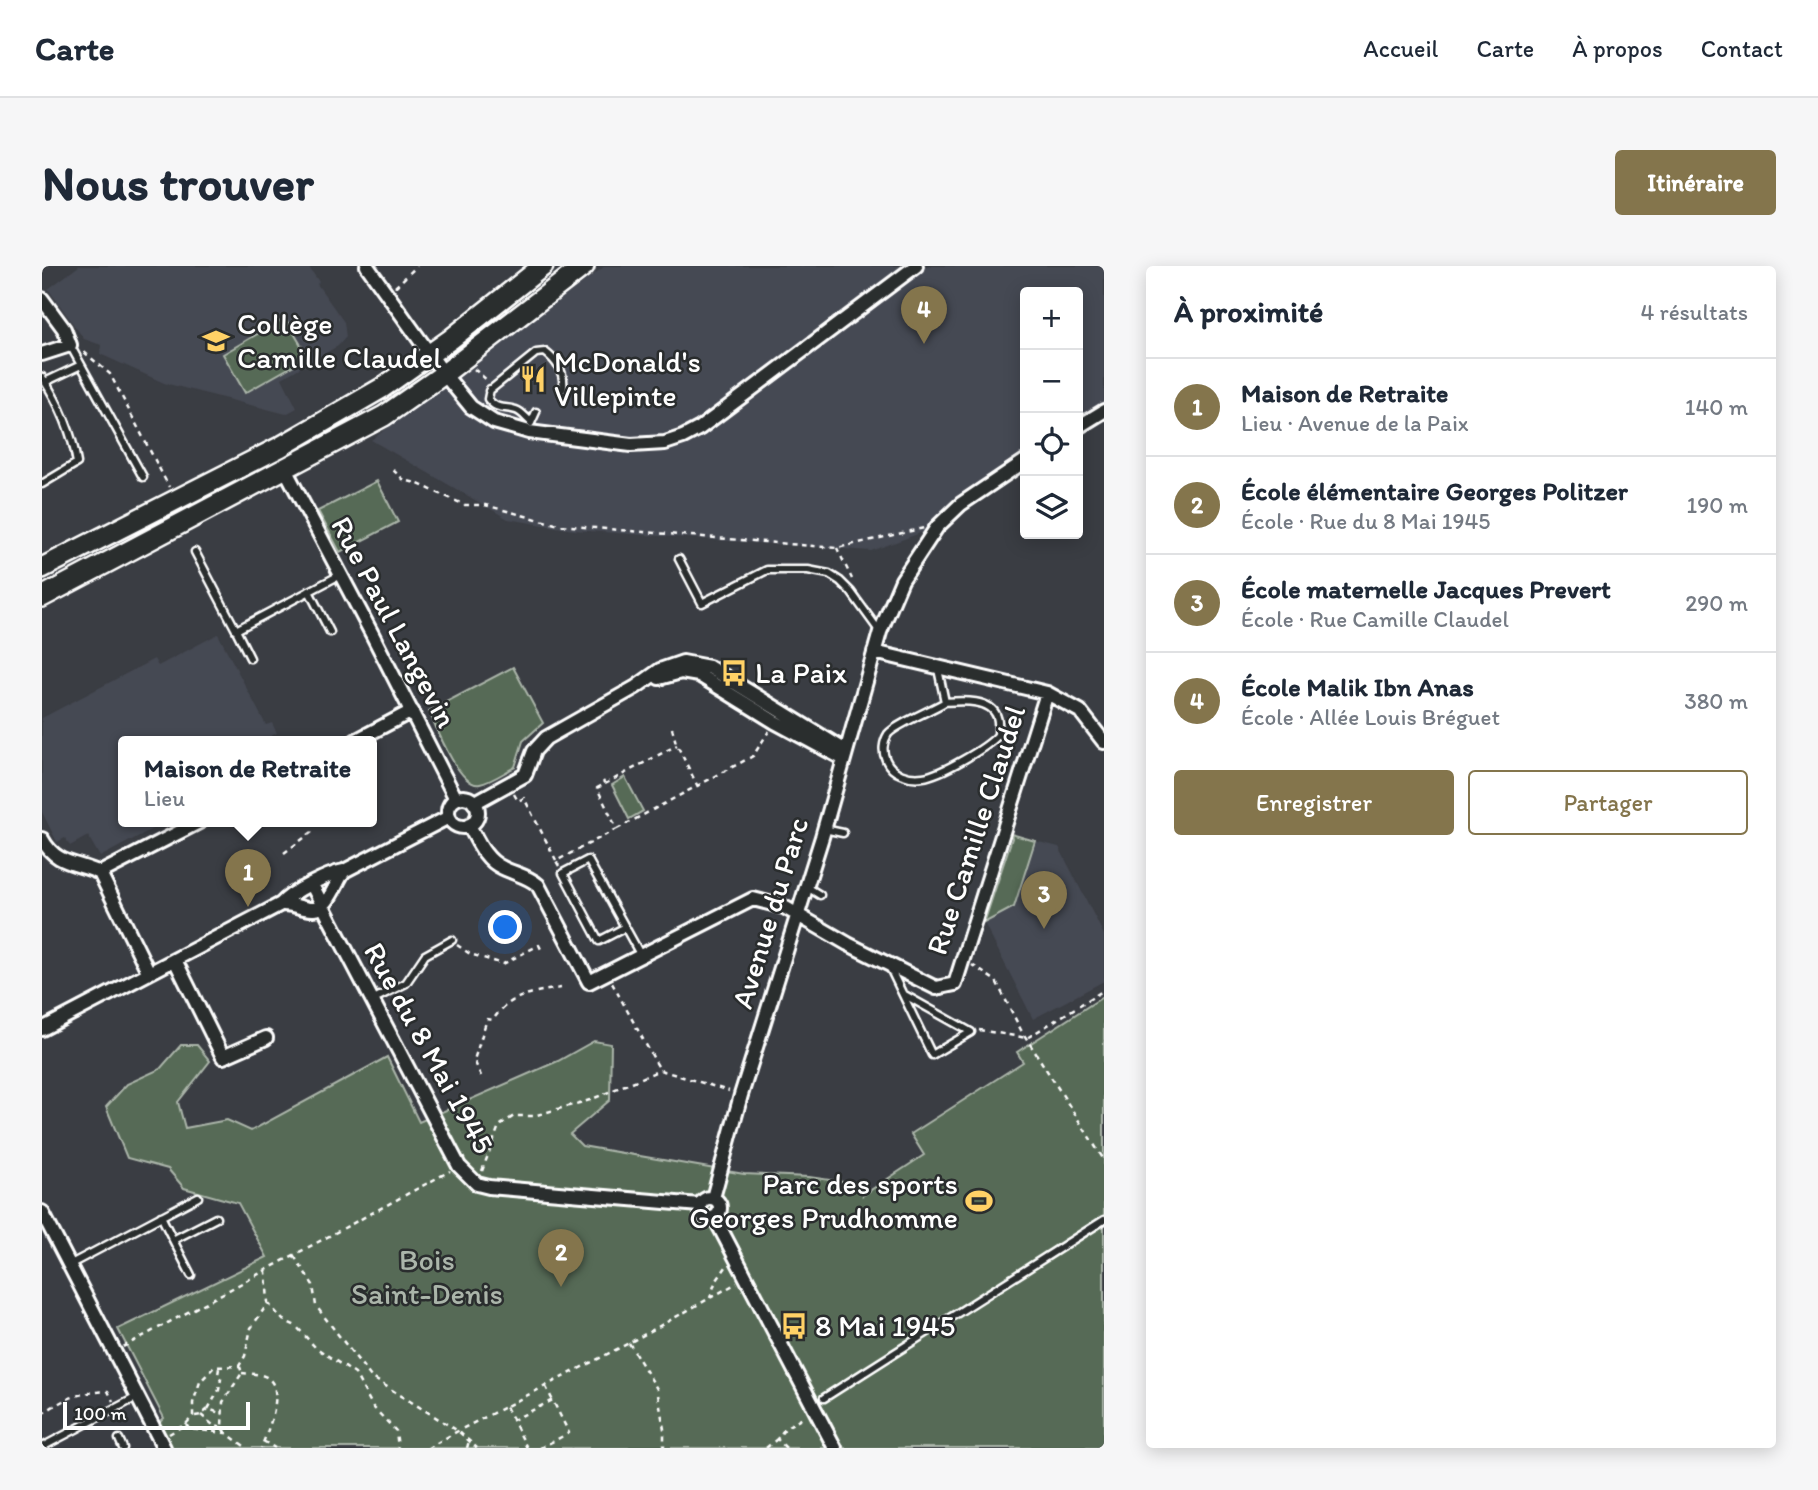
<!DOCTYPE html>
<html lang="fr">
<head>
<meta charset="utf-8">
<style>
  :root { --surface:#fff; --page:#f6f6f7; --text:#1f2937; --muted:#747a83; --line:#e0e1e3; --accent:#84754c }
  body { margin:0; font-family:Itim,sans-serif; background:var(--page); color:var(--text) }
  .controls { position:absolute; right:21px; top:21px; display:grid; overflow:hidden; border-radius:7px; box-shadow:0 4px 18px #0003 }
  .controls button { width:63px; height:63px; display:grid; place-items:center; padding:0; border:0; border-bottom:2px solid var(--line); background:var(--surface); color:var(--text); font:35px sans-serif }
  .scale { position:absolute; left:21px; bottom:18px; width:187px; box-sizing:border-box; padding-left:7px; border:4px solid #fff; border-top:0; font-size:19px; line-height:24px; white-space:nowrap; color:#fff; -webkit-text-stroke:5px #2a2d2e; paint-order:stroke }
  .you { position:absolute; left:464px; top:662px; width:24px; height:24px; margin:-18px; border:5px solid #fff; border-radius:50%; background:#1a73e8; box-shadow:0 0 0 10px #1a73e833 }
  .badge { display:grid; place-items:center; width:46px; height:46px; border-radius:50%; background:var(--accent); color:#fff; font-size:23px; font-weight:700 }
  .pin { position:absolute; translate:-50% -58px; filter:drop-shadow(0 2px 4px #0008) }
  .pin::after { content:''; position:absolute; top:37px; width:24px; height:21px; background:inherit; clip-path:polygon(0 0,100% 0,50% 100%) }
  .popup { position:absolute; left:76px; top:470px; width:259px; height:91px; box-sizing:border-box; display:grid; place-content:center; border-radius:7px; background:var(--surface); filter:drop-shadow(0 2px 5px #0005); font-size:23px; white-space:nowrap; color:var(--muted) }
  .popup b { font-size:26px; color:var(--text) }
  .popup::after { content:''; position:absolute; left:50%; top:100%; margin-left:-14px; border:14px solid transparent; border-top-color:var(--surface) }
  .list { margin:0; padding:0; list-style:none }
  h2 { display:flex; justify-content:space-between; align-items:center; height:91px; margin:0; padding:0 28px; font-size:30px }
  h2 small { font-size:23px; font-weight:400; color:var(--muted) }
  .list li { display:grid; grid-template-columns:46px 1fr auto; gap:21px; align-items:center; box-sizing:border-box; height:98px; padding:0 28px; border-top:2px solid var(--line) }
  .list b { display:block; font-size:26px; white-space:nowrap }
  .list p { margin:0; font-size:23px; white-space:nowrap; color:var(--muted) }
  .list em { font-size:23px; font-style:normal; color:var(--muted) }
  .actions { display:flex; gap:14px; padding:21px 28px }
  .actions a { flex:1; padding:16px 0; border:2px solid var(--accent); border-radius:7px; text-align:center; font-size:24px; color:var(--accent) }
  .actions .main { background:var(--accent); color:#fff }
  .icon { flex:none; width:38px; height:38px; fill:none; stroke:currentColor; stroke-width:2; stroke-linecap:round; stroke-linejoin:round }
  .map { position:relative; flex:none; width:1062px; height:1182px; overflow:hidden; border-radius:7px }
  header { display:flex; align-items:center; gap:42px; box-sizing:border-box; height:98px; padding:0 35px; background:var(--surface); border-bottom:2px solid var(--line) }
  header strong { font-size:33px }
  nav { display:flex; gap:38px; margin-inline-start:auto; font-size:24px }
  .intro { display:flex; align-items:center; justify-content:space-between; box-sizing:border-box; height:168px; padding:0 42px }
  h1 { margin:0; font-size:49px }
  .button { padding:18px 32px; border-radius:7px; background:var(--accent); color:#fff; font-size:24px; font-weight:700 }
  main { display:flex; gap:42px; padding:0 42px }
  aside { flex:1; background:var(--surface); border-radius:7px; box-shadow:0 4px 18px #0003 }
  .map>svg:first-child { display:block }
  .built { fill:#454852 }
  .green { fill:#576b56; stroke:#abb5aa; stroke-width:2 }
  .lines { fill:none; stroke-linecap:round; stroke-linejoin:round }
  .lane-casing { stroke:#fff; stroke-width:11 }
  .street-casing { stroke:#fff; stroke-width:18 }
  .secondary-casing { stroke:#fff; stroke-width:24 }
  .path { stroke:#fff; stroke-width:2.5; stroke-dasharray:5 5; stroke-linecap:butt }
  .lane { stroke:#2a2d2e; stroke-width:6 }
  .street { stroke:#2a2d2e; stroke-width:12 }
  .secondary { stroke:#2a2d2e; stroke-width:19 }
  .labels { text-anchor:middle; stroke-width:5; stroke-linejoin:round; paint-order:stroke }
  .poi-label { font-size:30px; fill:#fff; stroke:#2a2d2e; text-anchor:start }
  .street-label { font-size:30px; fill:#fff; stroke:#2a2d2e }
  .park-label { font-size:30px; fill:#abb5aa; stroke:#2a2d2e }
</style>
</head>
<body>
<header>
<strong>Carte</strong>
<nav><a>Accueil</a><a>Carte</a><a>À propos</a><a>Contact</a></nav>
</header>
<div class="intro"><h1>Nous trouver</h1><a class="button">Itinéraire</a></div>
<main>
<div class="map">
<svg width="1062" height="1182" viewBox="0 0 1062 1182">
  <rect width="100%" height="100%" fill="#3a3d43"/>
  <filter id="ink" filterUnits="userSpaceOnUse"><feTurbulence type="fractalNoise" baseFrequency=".0143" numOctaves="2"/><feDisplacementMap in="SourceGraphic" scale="14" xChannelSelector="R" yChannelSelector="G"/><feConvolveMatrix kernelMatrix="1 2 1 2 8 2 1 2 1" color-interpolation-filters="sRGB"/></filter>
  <g filter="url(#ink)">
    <path class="built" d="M37,0H266L277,16L275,18L302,56L304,71L296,80L240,112L255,142L244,148L122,117L58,88L59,79L42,73L6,23Z
      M563,0H1062V145L1036,162V26H983V195L895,261L829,285L531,264L466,253L329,174Z
      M176,368L224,459L230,457L235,467L229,470L231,475H82V555H125L58,591L46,570L28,580L23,572L15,576L0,546V452L112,393L116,400Z
      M993,575L1017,581L1062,669V715L991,753L942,657L972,641Z"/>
    <path class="green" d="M243,52L266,91L203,127L181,88Z
      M335,215L356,256L298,286L276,245Z
      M471,401L501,457L481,475L473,501C463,506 449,516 438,518C418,523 394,461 387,445Z
      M583,511L601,545L587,553L570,519Z
      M969,568L993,575L972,641L942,657L970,572Z
      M1062,730V1182H128L116,1158L122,1152L76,1063L225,991L196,937L142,922L126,903L85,892L64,841L85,818L118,803L139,779H155L168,795L136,836L143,862L185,854L209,865L345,791L377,856L516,795L552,775L569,778L568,834L528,868L540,880L702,908L767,911L823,919L821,929L882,889L869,868L981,796L975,786Z"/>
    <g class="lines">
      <defs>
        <path id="lane" d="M28,79L101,211
          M0,111C17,137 30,166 35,197L0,218
          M3,116L39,99
          M448,123L446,133C455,145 462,140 474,144C480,146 484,152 489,156
          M447,125L494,87L503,86C515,95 523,107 521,123
          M489,157L494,146
          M153,286L194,364L298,309
          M637,293L660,337L725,304H766L787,308L798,315L809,326L838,366
          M267,325L288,366
          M194,364L208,392
          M896,403L903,436C890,444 853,459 846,468C841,476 840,486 844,494C850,508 867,513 881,511C898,509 945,482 956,469C956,463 957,456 955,451C949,432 918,435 903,436
          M782,563L801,567
          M765,621L778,629
          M582,662L557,675L521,607L546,594L599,690
          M847,700L890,789L929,766L861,728
          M330,734L364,717L383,689L410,674
          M119,950L131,974
          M27,999L156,931
          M149,1009L131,974L174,952
          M782,1132L1062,954
          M77,1173L81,1182
          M0,1181L95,1131"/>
        <path id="street" d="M325,0L402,108L429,141L452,156L487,166L589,179L623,177L641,171L658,162L874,0
          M0,33L22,63L28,79L0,88
          M1036,161L1062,145
          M243,203L330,368L414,533
          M832,386L1005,427L1038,445L1062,476
          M617,412L639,406L657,409L733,456L800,492
          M313,475L370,445
          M406 546a15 15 0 1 1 30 0a15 15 0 1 1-30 0Z
          M432,537L483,509L492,485L504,472L594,421L618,404L641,396L667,401L804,485
          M427,559C436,576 443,594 461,602C473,608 486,610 496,619L547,716L711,633L742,641L806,678L894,722L913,718L1005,427
          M0,573C14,599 34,596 58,607L107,707
          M58,607L159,555
          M270,619L417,900L435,918L447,921L658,939
          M239,638C251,637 261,644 272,643C286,643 294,616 302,605
          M133,694L181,791L224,772
          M0,763L239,638C250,625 286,608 302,605L407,551
          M658 942a10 10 0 1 1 20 0a10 10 0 1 1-20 0Z
          M671,932L699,829L780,571L838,366L860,314L895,261L919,238L983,195
          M0,946L122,1182
          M674,951L676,958L793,1182"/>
        <path id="secondary" d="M0,302L238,181L340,122L409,73L501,0
          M0,331L342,150L402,108L542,0"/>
      </defs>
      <use href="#lane" class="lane-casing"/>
      <use href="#street" class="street-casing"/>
      <use href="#secondary" class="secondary-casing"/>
      <path class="path" d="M353,21L375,0
        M42,86L68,108L127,221
        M432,103L446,115
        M351,204L362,214L374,217L423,239H443L517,259L795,282L882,262
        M795,282L810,313
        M630,462L634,477L656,521
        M563,518L635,479
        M472,528L476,535L482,532L514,594
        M575,563L711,490L727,465
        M242,587L270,566
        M517,600L514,595L575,563L555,522L563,518L561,515
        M415,679L428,688L461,698L497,679L499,683
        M930,699L954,715L979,764L1062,894
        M570,717L618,804L687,825
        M937,764L985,772L1062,724
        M439,810L432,794L445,753L451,754C467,729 491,726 519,722
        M440,905L457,860L472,850H491L548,834L618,804
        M252,990L271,1019L274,1040L329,1111L416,1165L435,1182
        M668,1032L673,1017L684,1001
        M226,1037L241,1054L254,1060L273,1081L313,1108L331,1141L354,1165L356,1182
        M587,1077L615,1123L622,1163V1182
        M81,1081L408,905
        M200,1107C208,1108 221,1107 227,1113C243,1127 225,1166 219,1182
        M464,1141L471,1153
        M166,1143L177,1124L179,1113L176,1109L177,1102
        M0,1148C24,1131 37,1127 66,1125L71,1135
        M159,1149L171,1159L180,1162
        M153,1150L159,1149L166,1143L181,1148
        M144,1158L147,1163L184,1167L205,1182
        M184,1167L180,1162L181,1136L200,1107L198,1101
        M127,1168L144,1158L151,1150V1137L158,1116L172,1101L197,1100L203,1090L209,1062L226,1037L224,1005
        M221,1175L233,1182
        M386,1182L416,1165L587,1077L695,1017
        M425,1182L427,1175
        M485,1182L471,1154L511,1134
        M498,1182L527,1167L504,1121
        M724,1182L735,1173
        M744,1182L735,1173L744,1161L763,1151"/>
      <use href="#lane" class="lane"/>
      <use href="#street" class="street"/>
      <use href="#secondary" class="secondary"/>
    </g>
  </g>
  <defs>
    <symbol id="school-bare" viewBox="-9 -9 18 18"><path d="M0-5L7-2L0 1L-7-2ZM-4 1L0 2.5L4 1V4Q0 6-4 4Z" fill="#ffd166" stroke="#2a2d2e" stroke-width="2.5" paint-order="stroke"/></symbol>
    <symbol id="restaurant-bare" viewBox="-9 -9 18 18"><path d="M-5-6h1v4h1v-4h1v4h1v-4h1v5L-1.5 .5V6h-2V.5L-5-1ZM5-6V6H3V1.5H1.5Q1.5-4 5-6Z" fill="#ffd166" stroke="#2a2d2e" stroke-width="2.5" paint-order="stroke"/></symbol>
    <symbol id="bus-bare" viewBox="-9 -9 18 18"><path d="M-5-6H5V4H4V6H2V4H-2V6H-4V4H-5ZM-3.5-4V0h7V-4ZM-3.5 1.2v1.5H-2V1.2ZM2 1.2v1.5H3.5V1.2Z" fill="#ffd166" stroke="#2a2d2e" stroke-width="2.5" paint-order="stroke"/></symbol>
    <symbol id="stadium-bare" viewBox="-9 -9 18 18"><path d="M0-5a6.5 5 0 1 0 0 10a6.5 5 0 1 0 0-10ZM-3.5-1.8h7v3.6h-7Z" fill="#ffd166" stroke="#2a2d2e" stroke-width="2.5" paint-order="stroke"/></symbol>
  </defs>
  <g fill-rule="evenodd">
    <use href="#school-bare" x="155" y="56" width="38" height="38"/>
    <use href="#restaurant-bare" x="472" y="94" width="38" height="38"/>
    <use href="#bus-bare" x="673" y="388" width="38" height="38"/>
    <use href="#stadium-bare" x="918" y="916" width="38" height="38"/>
    <use href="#bus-bare" x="733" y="1041" width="38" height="38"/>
  </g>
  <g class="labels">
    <g class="poi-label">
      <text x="195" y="68">Collège<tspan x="195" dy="34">Camille Claudel</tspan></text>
      <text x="512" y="106">McDonald's<tspan x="512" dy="34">Villepinte</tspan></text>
      <text x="713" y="417">La Paix</text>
      <text x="916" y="928" text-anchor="end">Parc des sports<tspan x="916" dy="34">Georges Prudhomme</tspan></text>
      <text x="773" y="1070">8 Mai 1945</text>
    </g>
    <g class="street-label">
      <text transform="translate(352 356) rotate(62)" y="10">Rue Paul Langevin</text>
      <text transform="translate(934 564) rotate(-72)" y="10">Rue Camille Claudel</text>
      <text transform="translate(728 647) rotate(-73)" y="10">Avenue du Parc</text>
      <text transform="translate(387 782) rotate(61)" y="10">Rue du 8 Mai 1945</text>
    </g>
    <g class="park-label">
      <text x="385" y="1004">Bois<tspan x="385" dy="34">Saint-Denis</tspan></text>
    </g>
  </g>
</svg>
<div class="controls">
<button>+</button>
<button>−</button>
<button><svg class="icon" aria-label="locate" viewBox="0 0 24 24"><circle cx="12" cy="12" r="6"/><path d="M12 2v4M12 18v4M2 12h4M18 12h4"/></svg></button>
<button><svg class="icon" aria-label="layers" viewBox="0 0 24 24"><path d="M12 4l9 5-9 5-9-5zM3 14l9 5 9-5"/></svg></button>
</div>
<div class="scale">100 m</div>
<div class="you"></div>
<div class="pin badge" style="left:206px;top:641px">1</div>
<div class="popup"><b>Maison de Retraite</b>Lieu</div>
<div class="pin badge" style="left:519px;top:1021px">2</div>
<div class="pin badge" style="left:1002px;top:663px">3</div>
<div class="pin badge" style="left:882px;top:78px">4</div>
</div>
<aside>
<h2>À proximité<small>4 résultats</small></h2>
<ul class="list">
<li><span class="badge">1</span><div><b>Maison de Retraite</b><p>Lieu · Avenue de la Paix</p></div><em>140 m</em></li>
<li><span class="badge">2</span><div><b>École élémentaire Georges Politzer</b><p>École · Rue du 8 Mai 1945</p></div><em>190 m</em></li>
<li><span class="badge">3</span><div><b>École maternelle Jacques Prevert</b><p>École · Rue Camille Claudel</p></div><em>290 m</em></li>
<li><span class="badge">4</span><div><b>École Malik Ibn Anas</b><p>École · Allée Louis Bréguet</p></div><em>380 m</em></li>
</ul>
<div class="actions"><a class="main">Enregistrer</a><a>Partager</a></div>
</aside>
</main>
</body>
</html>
